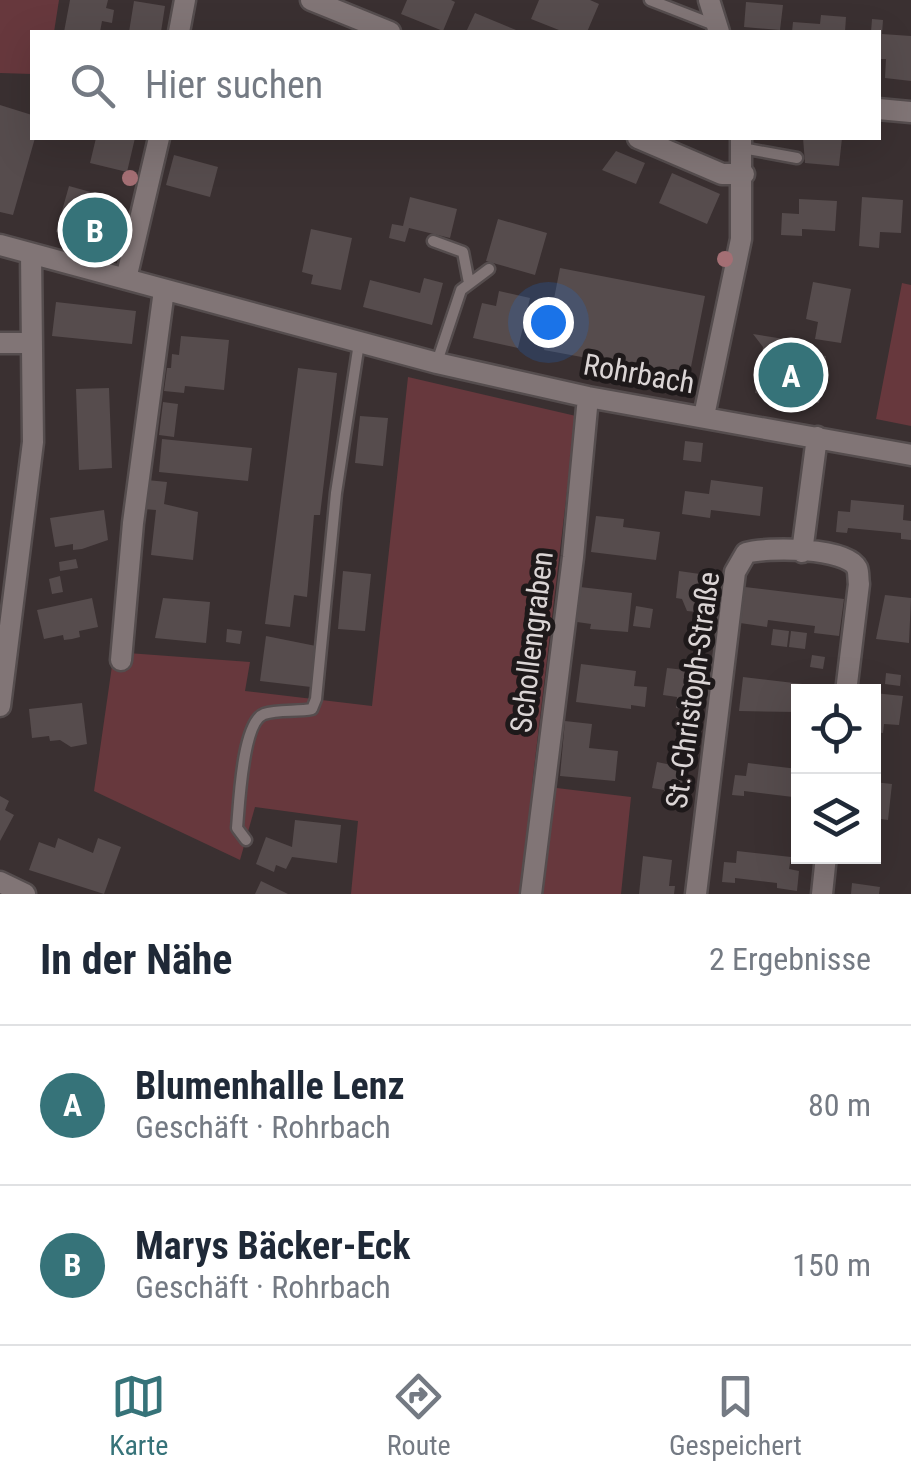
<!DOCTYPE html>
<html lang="de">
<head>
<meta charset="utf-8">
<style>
  :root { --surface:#fff; --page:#f6f6f7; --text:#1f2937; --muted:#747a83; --line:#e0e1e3; --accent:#367379 }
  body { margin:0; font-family:"Roboto Condensed",sans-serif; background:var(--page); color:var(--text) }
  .controls { position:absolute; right:30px; bottom:30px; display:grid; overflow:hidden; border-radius:0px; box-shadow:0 10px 40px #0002 }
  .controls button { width:90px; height:90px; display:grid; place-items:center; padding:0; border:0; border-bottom:2px solid var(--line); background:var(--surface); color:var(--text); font:50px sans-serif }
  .you { position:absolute; left:548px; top:322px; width:35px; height:35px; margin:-25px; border:8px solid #fff; border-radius:50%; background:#1a73e8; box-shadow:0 0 0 15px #1a73e833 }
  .badge { display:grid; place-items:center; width:65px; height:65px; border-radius:50%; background:var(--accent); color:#fff; font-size:32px; font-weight:700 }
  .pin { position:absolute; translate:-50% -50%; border:5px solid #fff; box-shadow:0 2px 10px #0006 }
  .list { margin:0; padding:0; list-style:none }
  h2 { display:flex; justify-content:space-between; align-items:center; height:130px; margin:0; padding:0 40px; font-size:42px }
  h2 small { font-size:32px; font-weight:400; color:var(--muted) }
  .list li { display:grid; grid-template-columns:65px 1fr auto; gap:30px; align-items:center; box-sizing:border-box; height:160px; padding:0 40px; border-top:2px solid var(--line) }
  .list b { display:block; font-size:38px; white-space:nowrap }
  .list p { margin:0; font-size:32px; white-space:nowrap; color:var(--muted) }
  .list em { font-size:32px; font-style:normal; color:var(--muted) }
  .icon { flex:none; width:55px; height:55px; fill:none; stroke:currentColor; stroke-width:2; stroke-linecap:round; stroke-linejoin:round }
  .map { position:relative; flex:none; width:911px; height:894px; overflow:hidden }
  .search { position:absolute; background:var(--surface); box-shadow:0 10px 40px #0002; left:30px; right:30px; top:30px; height:110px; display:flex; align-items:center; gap:25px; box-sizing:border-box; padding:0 35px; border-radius:0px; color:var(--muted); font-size:38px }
  .sheet { height:450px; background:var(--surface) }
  nav { display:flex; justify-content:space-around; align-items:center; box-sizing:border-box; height:140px; border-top:2px solid var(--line); background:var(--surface); font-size:28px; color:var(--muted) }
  nav a { display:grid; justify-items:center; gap:5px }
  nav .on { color:var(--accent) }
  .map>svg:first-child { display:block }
  .green { fill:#67383d }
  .building { fill:#564c4d }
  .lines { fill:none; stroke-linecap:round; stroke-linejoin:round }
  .service-casing { stroke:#554d4e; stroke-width:15 }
  .minor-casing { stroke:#554d4e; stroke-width:25 }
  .service { stroke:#817576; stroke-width:10 }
  .minor { stroke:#817576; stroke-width:20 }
  .tree { fill:#a46f74 }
  .labels { text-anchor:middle; stroke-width:10; stroke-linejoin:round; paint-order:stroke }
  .street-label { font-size:30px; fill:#dbd5d5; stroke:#1e191a }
</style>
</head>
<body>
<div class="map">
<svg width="911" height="894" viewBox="0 0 911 894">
  <rect width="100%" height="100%" fill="#3a3031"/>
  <path class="green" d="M0,0H59L54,32H32V74L0,73Z
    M902,283L911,285V426L876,419Z
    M408,377L576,416L532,785L631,797L621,894H351L358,821L255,807L240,860L94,791L114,652L250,662L245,691L372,706Z"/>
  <path class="building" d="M70,0H108L106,8L114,10L112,23L102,21L100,32H64Z
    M407,0H451L455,2L443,31L401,14Z
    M539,0H590L599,4L587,32H564L531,19Z
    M134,1L165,6L161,32H129Z
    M746,2L783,5L780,30L744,27Z
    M475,13L521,32H466Z
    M821,15L846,17L845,32H792L793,22L820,24Z
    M872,19L883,20L882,34L911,36V81L885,78L886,59H879V32H871Z
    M0,105L32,115L35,138L13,215L0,212Z
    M96,138H135L127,172L90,163Z
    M803,138H842L839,166L805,163Z
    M616,151L645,163L636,184L602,170Z
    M174,155L218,167L210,197L166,185Z
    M672,173L720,194L707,224L659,203Z
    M69,186L112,198L99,244L56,232Z
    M410,197L457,209L450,238L409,228L405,242L389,238L392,224L403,226Z
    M862,197L903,200L901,233L880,232L879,248L859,246Z
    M799,199L837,201L835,231L802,229V236L781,235L782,213L799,214Z
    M498,219L547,233L535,275L486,261Z
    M311,229L352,238L341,290L311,284L313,275L302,272Z
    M560,268L705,296L689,377L544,350Z
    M424,278L443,283L432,325L363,307L370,280L420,293Z
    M813,282L851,289L841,343L815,339L818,322L806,319Z
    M499,291L530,298L518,348L473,338L482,303L496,306Z
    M56,302L136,311L132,344L52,336Z
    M753,334L797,341L795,351L826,356L819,403L755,393L763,347Z
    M181,336L229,340L224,390L185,386L184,393L164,391L167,368H171L172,354L179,355Z
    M298,368L337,373L320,515H314L307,597L294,595L290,627L265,624Z
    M109,388L112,468L79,470L76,389Z
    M163,402L178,404L174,437L159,435Z
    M360,416L388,418L383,466L355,463Z
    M162,439L252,448L248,481L159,472Z
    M685,441L703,443L701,462L683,460Z
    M147,480L167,482L164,504L198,512L193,560L151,555L156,510L144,509Z
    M711,480L763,487L760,516L711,510L710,518L682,514L685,491L709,494Z
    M851,500L904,505L903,520L911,521V540L901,539V533L848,528L847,533L836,532L838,511L850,512Z
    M104,510L108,540L82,549L73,550V544L55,547L50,518Z
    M596,516L624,519L623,527L660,532L656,560L591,552Z
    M76,559L78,568L60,571L59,562Z
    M343,571L371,574L365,631L338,629Z
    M679,571L707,575V613L687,611L682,599L676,598Z
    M60,576L63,592L52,594L49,579Z
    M580,587L632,593L628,632L590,629L591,624L577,622Z
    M745,587L844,599L839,636L814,633L815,626L768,620L767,627L740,623Z
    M885,595L911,598L909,643L876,639Z
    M92,598L98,627L79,631L80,637L72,639L64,640L63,635L44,639L37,610Z
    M163,598L210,602L206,643L155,638Z
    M636,606L653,609L650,628L633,626Z
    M227,629L242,631L240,644L226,642Z
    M773,629L789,631L787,647L771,645Z
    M791,631L807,633L805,649L789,647Z
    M266,636L316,646L311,687L260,681Z
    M812,655L825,657L823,669L810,667Z
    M581,664L636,671L634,686L647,687L645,707L631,705V709L576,702Z
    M667,668L694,671L695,710L676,708L677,697L663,695Z
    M886,673L901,675L900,686L885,684Z
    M743,677L828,687V691H798V712L739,711Z
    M874,693L903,696L899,725L884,724L883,733L874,732Z
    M82,703L87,744L71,747L60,740L50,741L49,736L32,738L29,709Z
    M565,721L592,724L589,748L618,751L615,781L560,776Z
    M657,762L686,768L683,804L663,801L664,790L652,788Z
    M748,763L798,769V804L792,803L793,797L744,791V796L732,795L735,775L746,776Z
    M874,782L892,784L888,820L874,818Z
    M0,796L9,801L5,810L14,815L0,841Z
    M295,820L341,825L337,863L292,857L286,869L276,865L274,872L256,864L266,837L292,847Z
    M58,838L93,853L98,838L121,847L104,894L29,870L39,842L55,848Z
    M737,851L791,857L789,869L799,871L797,891L777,888V883L735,878V883L722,882L724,862L736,863Z
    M643,856L672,860L669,886H675L674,894H639Z
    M261,881L288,894H255Z
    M852,883L880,887L879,894H851Z"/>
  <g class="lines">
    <defs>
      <path id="service" d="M650,0L717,26
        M742,148L797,158
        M433,241L463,252L469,283
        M437,362L461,290L489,269
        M246,840L237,828C239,807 242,722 264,714C277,709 298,712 312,709L316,699L336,493L359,343"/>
      <path id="minor" d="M311,0L390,32
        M709,0L719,32
        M179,32L185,0
        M878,109L911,112
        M638,138L722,174H744
        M0,245L437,363L588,397L911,455
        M126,279L159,138
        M0,343H31
        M704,416L741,239V138
        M802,552L817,437
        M121,660L133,523L164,290
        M0,706L33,442L31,254
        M0,882L25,894
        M531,894L573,557L588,397
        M696,894L735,572L746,553C766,547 847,547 857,568C859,573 858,579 859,584L846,692
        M822,894L826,856"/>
    </defs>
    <use href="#service" class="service-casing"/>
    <use href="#minor" class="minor-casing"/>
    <use href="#service" class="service"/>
    <use href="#minor" class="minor"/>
  </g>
  <g class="tree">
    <circle cx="130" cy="178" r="8"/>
    <circle cx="725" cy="259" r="8"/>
  </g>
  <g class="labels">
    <g class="street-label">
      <text transform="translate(639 374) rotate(10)" y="10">Rohrbach</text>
      <text transform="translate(532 642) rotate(-83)" y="10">Schollengraben</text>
      <text transform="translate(693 690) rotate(-82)" y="10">St.-Christoph-Straße</text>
    </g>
  </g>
</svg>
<div class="controls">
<button><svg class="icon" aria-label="locate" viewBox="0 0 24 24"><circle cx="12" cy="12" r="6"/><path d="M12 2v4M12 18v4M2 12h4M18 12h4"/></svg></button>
<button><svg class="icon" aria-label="layers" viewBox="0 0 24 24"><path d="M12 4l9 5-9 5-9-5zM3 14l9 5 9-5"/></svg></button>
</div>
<div class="you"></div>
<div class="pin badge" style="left:791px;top:375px">A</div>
<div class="pin badge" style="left:95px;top:230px">B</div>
<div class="search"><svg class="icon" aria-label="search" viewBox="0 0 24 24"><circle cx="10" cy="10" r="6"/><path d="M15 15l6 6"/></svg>Hier suchen</div>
</div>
<section class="sheet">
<h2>In der Nähe<small>2 Ergebnisse</small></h2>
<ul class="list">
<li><span class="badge">A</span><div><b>Blumenhalle Lenz</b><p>Geschäft · Rohrbach</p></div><em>80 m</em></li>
<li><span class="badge">B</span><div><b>Marys Bäcker-Eck</b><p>Geschäft · Rohrbach</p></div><em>150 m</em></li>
</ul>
</section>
<nav>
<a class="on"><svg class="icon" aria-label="map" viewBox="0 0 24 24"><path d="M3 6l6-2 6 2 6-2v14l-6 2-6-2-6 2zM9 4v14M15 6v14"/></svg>Karte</a>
<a><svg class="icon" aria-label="directions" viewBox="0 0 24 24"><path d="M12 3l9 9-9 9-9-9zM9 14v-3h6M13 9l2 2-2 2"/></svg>Route</a>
<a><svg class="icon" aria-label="saved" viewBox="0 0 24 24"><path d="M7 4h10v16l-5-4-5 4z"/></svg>Gespeichert</a>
</nav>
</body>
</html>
